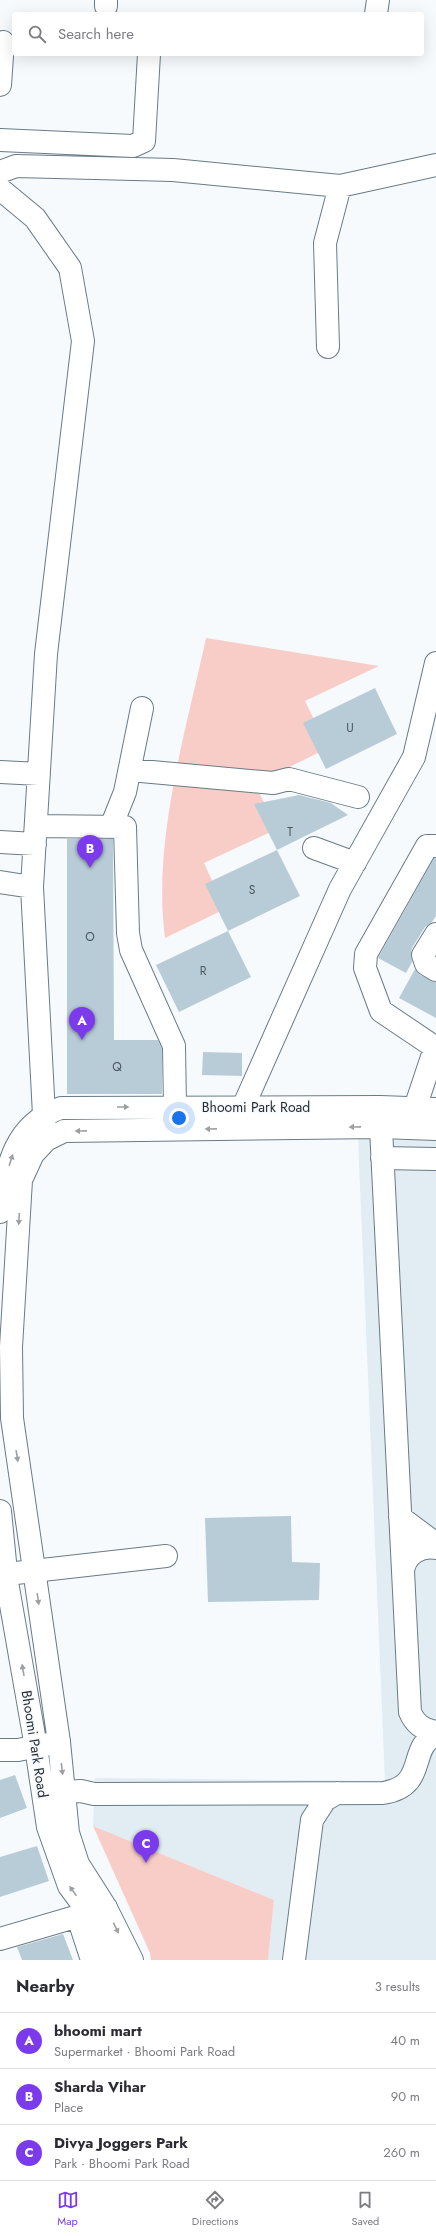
<!DOCTYPE html>
<html lang="en">
<head>
<meta charset="utf-8">
<style>
  :root { --surface:#fff; --page:#f7f7f7; --text:#2b2b33; --muted:#7c7c81; --line:#e1e1e2; --accent:#7c3aed }
  body { margin:0; font-family:Jost,sans-serif; background:var(--page); color:var(--text) }
  .you { position:absolute; left:179px; top:1118px; width:14px; height:14px; margin:-10px; border:3px solid #fff; border-radius:50%; background:#1a73e8; box-shadow:0 0 0 6px #1a73e833 }
  .badge { display:grid; place-items:center; width:26px; height:26px; border-radius:50%; background:var(--accent); color:#fff; font-size:13px; font-weight:700 }
  .pin { position:absolute; translate:-50% -33px; filter:drop-shadow(0 1px 2px #0008) }
  .pin::after { content:''; position:absolute; top:21px; width:14px; height:12px; background:inherit; clip-path:polygon(0 0,100% 0,50% 100%) }
  .list { margin:0; padding:0; list-style:none }
  h2 { display:flex; justify-content:space-between; align-items:center; height:52px; margin:0; padding:0 16px; font-size:17px }
  h2 small { font-size:13px; font-weight:400; color:var(--muted) }
  .list li { display:grid; grid-template-columns:26px 1fr auto; gap:12px; align-items:center; box-sizing:border-box; height:56px; padding:0 16px; border-top:1px solid var(--line) }
  .list b { display:block; font-size:15px; white-space:nowrap }
  .list p { margin:0; font-size:13px; white-space:nowrap; color:var(--muted) }
  .list em { font-size:13px; font-style:normal; color:var(--muted) }
  .icon { flex:none; width:22px; height:22px; fill:none; stroke:currentColor; stroke-width:2; stroke-linecap:round; stroke-linejoin:round }
  .map { position:relative; flex:none; width:436px; height:1960px; overflow:hidden }
  .search { position:absolute; background:var(--surface); box-shadow:0 4px 16px #0002; left:12px; right:12px; top:12px; height:44px; display:flex; align-items:center; gap:10px; box-sizing:border-box; padding:0 14px; border-radius:4px; color:var(--muted); font-size:15px }
  .sheet { height:220px; background:var(--surface) }
  nav { display:flex; justify-content:space-around; align-items:center; box-sizing:border-box; height:56px; border-top:1px solid var(--line); background:var(--surface); font-size:11px; color:var(--muted) }
  nav a { display:grid; justify-items:center; gap:2px }
  nav .on { color:var(--accent) }
  .map>svg:first-child { display:block }
  .built { fill:#e1ecf3 }
  .green { fill:#f8cdc8 }
  .building { fill:#b8ccd8 }
  .lines { fill:none; stroke-linecap:round; stroke-linejoin:round }
  .minor-casing { stroke:#697b86; stroke-width:24 }
  .major-casing { stroke:#697b86; stroke-width:24 }
  .minor { stroke:#fff; stroke-width:22 }
  .major { stroke:#fff; stroke-width:22 }
  .oneway { fill:#9da0a3 }
  .labels { text-anchor:middle; stroke-width:3; stroke-linejoin:round; paint-order:stroke }
  .number-label { font-size:12px; fill:#4a555c }
  .street-label { font-size:14px; fill:#262d32; stroke:#f6fafd }
</style>
</head>
<body>
<div class="map">
<svg width="436" height="1960" viewBox="0 0 436 1960">
  <rect width="100%" height="100%" fill="#f6fafd"/>
  <path class="built" d="M358,1138L436,1141V1960H268L274,1900L93,1826L95,1778L385,1781Z"/>
  <path class="green" d="M206,638L379,666L305,701L328,748L255,784L277,829L204,863L225,909L165,938C152,842 186,731 206,638Z
    M93,1826L274,1900L268,1960H151L150,1953Z"/>
  <path class="building" d="M375,688L397,734L326,769L303,723Z
    M299,795L331,803L348,815L277,850L254,804Z
    M67,839H113L114,1040H158L162,1049V1094H67Z
    M277,850L300,896L228,931L205,884Z
    M434,858H436V916L432,922L425,927L412,948L411,954L412,962L406,973L378,958Z
    M228,931L251,977L179,1012L156,965Z
    M415,969L420,975L436,982V1018L399,998Z
    M203,1052L242,1053V1076L202,1075Z
    M291,1516L292,1562L320,1563L319,1600L208,1602L205,1518Z
    M15,1775L27,1808L0,1818V1780Z
    M37,1846L49,1881L0,1897V1857Z
    M63,1934L73,1960H22L17,1947Z"/>
  <g class="lines">
    <defs>
      <path id="minor" d="M106,0V6
        M376,14L378,0
        M0,85L3,42
        M0,140L133,146L144,141L149,54
        M0,172L16,166L173,170L340,186L436,165
        M0,189L35,218L70,268L83,341L46,654L32,887L45,1134
        M328,347L325,243L340,186
        M130,770L273,783L289,779L358,797
        M0,772L39,774
        M36,826L125,827
        M111,827L125,792L142,708
        M125,827L128,933L131,950L174,1046L175,1107
        M0,842L35,844
        M436,846H427L366,954L365,968L381,1011L436,1048
        M314,848L355,863
        M0,882L32,887
        M436,934L423,955L426,964L436,970
        M380,1108L410,1712C415,1724 423,1730 436,1732
        M236,1123L340,889L414,757L436,663
        M412,1127L415,1108L435,1048
        M382,1158L436,1159
        M400,1517L436,1544
        M403,1571C405,1555 420,1545 436,1548
        M7,1574L166,1556
        M0,1750H18L59,1742
        M65,1792L81,1791L94,1794L383,1793C429,1786 407,1747 436,1735
        M78,1917L92,1960
        M0,1939L106,1908
        M294,1960L312,1820L325,1800L337,1793"/>
      <path id="major" d="M0,1212C7,1167 13,1125 61,1108L380,1107L436,1109
        M0,1511L7,1582L36,1747L48,1827L69,1886L89,1913L115,1960
        M132,1960L106,1908L78,1864L68,1833L59,1742L12,1418L11,1347L21,1180L33,1154L46,1140L64,1131L381,1127L436,1129"/>
    </defs>
    <use href="#minor" class="minor-casing"/>
    <use href="#major" class="major-casing"/>
    <use href="#minor" class="minor"/>
    <use href="#major" class="major"/>
  </g>
  <defs><path id="oneway-solid" d="M-6-.8H1V-3.2L6.5 0L1 3.2V.8H-6Z"/></defs>
  <g class="oneway">
    <use href="#oneway-solid" transform="translate(123 1107)"/>
    <use href="#oneway-solid" transform="translate(355 1127) rotate(179)"/>
    <use href="#oneway-solid" transform="translate(211 1129) rotate(179)"/>
    <use href="#oneway-solid" transform="translate(81 1131) rotate(179)"/>
    <use href="#oneway-solid" transform="translate(11 1160) rotate(-72)"/>
    <use href="#oneway-solid" transform="translate(19 1219) rotate(93)"/>
    <use href="#oneway-solid" transform="translate(17 1456) rotate(81)"/>
    <use href="#oneway-solid" transform="translate(38 1599) rotate(82)"/>
    <use href="#oneway-solid" transform="translate(23 1670) rotate(-100)"/>
    <use href="#oneway-solid" transform="translate(62 1769) rotate(83)"/>
    <use href="#oneway-solid" transform="translate(73 1891) rotate(-126)"/>
    <use href="#oneway-solid" transform="translate(116 1928) rotate(64)"/>
  </g>
  <g class="labels">
    <g class="number-label">
      <text x="350" y="732">U</text>
      <text x="290" y="836">T</text>
      <text x="252" y="894">S</text>
      <text x="90" y="941">O</text>
      <text x="203" y="975">R</text>
      <text x="117" y="1071">Q</text>
    </g>
    <g class="street-label">
      <text x="256" y="1112">Bhoomi Park Road</text>
      <text transform="translate(35 1744) rotate(81)" y="5">Bhoomi Park Road</text>
    </g>
  </g>
</svg>
<div class="you"></div>
<div class="pin badge" style="left:82px;top:1040px">A</div>
<div class="pin badge" style="left:90px;top:868px">B</div>
<div class="pin badge" style="left:146px;top:1863px">C</div>
<div class="search"><svg class="icon" aria-label="search" viewBox="0 0 24 24"><circle cx="10" cy="10" r="6"/><path d="M15 15l6 6"/></svg>Search here</div>
</div>
<section class="sheet">
<h2>Nearby<small>3 results</small></h2>
<ul class="list">
<li><span class="badge">A</span><div><b>bhoomi mart</b><p>Supermarket · Bhoomi Park Road</p></div><em>40 m</em></li>
<li><span class="badge">B</span><div><b>Sharda Vihar</b><p>Place</p></div><em>90 m</em></li>
<li><span class="badge">C</span><div><b>Divya Joggers Park</b><p>Park · Bhoomi Park Road</p></div><em>260 m</em></li>
</ul>
</section>
<nav>
<a class="on"><svg class="icon" aria-label="map" viewBox="0 0 24 24"><path d="M3 6l6-2 6 2 6-2v14l-6 2-6-2-6 2zM9 4v14M15 6v14"/></svg>Map</a>
<a><svg class="icon" aria-label="directions" viewBox="0 0 24 24"><path d="M12 3l9 9-9 9-9-9zM9 14v-3h6M13 9l2 2-2 2"/></svg>Directions</a>
<a><svg class="icon" aria-label="saved" viewBox="0 0 24 24"><path d="M7 4h10v16l-5-4-5 4z"/></svg>Saved</a>
</nav>
</body>
</html>
